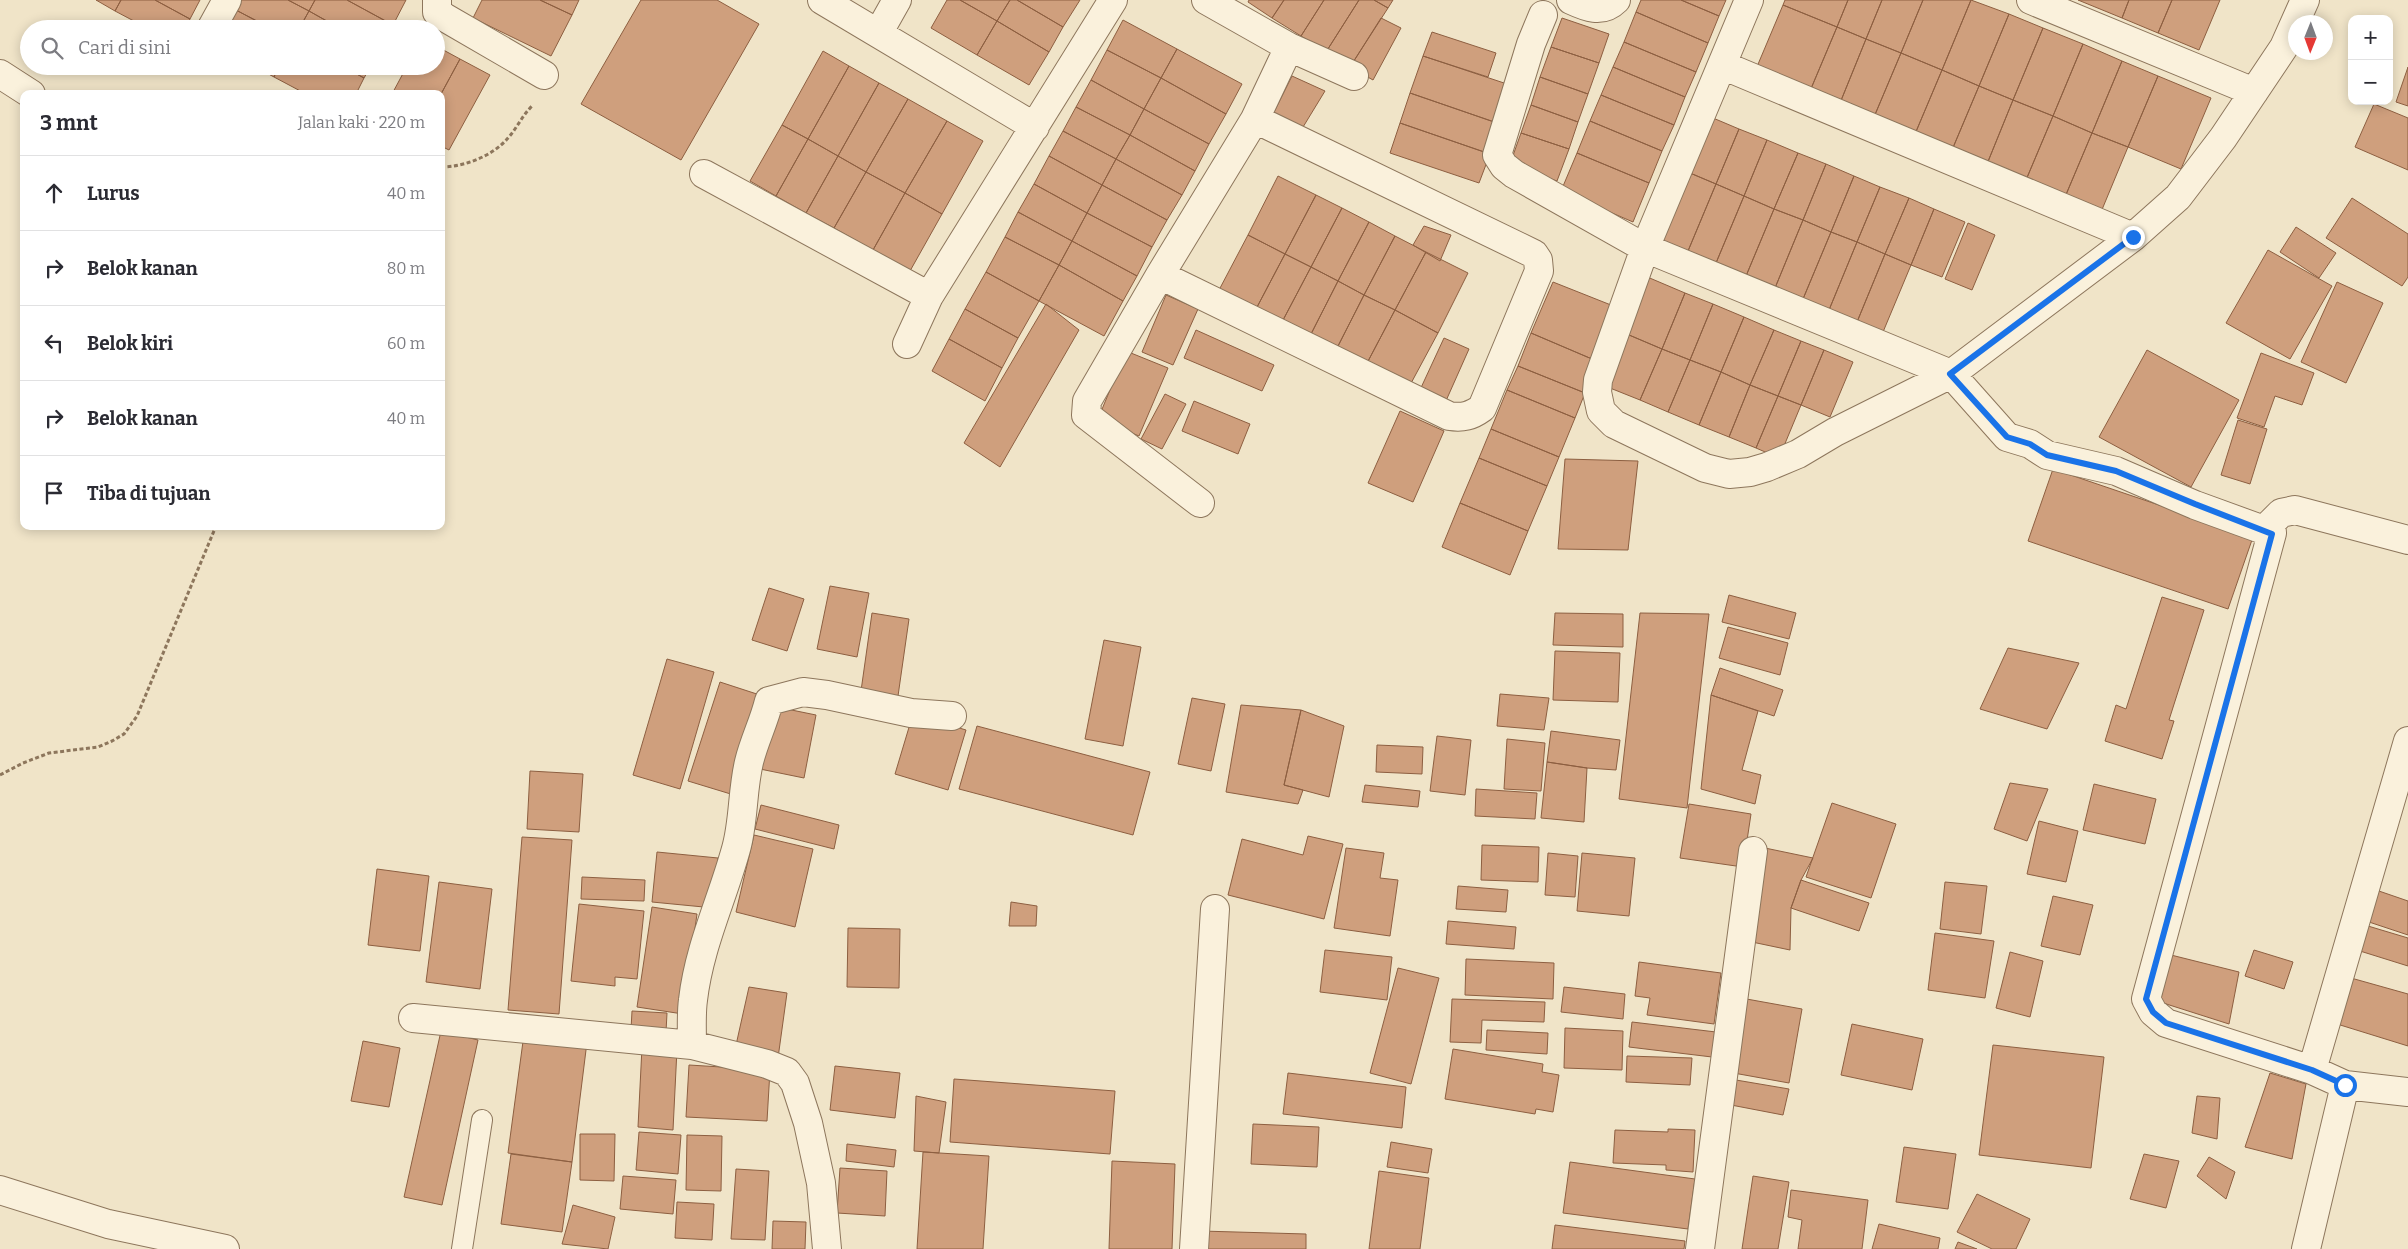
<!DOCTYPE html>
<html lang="id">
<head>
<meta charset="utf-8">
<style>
  :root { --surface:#fff; --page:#f7f7f7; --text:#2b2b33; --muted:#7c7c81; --line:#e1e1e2 }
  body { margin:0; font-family:Bitter,serif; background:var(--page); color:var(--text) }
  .controls { position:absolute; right:15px; top:15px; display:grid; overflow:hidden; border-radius:10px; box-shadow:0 2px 12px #0003 }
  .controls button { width:45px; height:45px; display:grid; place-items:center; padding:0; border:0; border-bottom:1px solid var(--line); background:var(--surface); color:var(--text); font:25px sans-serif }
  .compass { position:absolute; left:2288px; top:15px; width:45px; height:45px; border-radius:50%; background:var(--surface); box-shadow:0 2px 12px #0003; rotate:181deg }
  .stop { position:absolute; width:15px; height:15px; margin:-11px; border:4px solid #1a73e8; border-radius:50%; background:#fff }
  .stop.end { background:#1a73e8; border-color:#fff; box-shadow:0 1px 5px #0008 }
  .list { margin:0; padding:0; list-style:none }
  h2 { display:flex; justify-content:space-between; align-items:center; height:65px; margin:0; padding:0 20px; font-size:21px }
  h2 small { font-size:16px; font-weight:400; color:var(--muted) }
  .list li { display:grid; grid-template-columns:32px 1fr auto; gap:15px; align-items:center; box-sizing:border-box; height:75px; padding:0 20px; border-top:1px solid var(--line) }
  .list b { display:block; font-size:19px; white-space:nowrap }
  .list em { font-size:16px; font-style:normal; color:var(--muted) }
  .icon { flex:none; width:28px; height:28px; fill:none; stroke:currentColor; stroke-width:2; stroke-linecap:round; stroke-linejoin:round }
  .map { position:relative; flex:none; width:2408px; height:1249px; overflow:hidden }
  .search { position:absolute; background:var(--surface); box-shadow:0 2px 12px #0003; left:20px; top:20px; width:425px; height:55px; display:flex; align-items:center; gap:12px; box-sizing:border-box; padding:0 18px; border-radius:28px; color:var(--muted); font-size:19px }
  .panel { position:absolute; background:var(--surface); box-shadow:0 2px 12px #0003; left:20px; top:90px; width:425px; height:440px; border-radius:10px }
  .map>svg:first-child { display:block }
  .building { fill:#cf9f7d; stroke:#8d5f41 }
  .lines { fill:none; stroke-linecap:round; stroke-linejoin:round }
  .service-casing { stroke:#8d765c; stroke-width:22 }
  .minor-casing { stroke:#8d765c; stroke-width:30 }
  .path { stroke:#8d765c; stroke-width:3; stroke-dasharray:4 2.5; stroke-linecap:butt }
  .service { stroke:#faf1dc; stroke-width:20 }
  .minor { stroke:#faf1dc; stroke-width:28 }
  .route { stroke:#1a73e8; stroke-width:6 }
</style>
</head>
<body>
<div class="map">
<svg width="2408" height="1249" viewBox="0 0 2408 1249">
  <rect width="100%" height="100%" fill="#f0e4c8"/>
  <path class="building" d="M96,0H121L115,11Z
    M121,0H155L190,19L185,29H149L115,11Z
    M155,0H200L190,19Z
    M239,0H288L309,11L299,29H272L234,9Z
    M288,0H315L309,11Z
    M315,0H347L393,25L391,29H341L309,11Z
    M347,0H406L393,25Z
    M482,0H540L572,15L551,56L473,18Z
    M540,0H579L572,15Z
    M641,0H717L759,24L681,160L581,104Z
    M947,0H960L997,21L977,55L931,28Z
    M960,0H1010L997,21Z
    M1010,0H1017L1063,27L1049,52L997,21Z
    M1017,0H1080L1063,27Z
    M1249,0H1284L1272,18L1248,2Z
    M1284,0H1324L1301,36L1272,18Z
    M1324,0H1359L1326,52L1301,36Z
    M1359,0H1374L1388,8L1350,67L1326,52Z
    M1374,0H1393L1388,8Z
    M1641,0H1681L1719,16L1708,43L1636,12Z
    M1681,0H1726L1719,16Z
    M1785,0H1848L1837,27L1783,5Z
    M1848,0H1882L1866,39L1837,27Z
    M1882,0H1923L1901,53L1866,39Z
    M1923,0H1971L1942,70L1901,53Z
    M1971,0L2009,14L1979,86L1942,70Z
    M2078,0H2129L2122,18Z
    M2129,0H2172L2158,33L2122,18Z
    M2172,0H2220L2199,50L2158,33Z
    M1783,5L1837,27L1810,91L1756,69Z
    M234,9L272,29H223Z
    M309,11L341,29H299Z
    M1636,12L1708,43L1696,72L1624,42Z
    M2009,14L2043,28L2013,100L1979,86Z
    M1381,18L1401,28L1373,80L1350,67Z
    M1562,18L1609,34L1599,63L1551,47Z
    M1123,20L1177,49L1161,78L1107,50Z
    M997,21L1049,52L1029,85L977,55Z
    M1837,27L1866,39L1840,103L1810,91Z
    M2043,28L2083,44L2053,116L2013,100Z
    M1432,32L1496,53L1488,77L1423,56Z
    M1866,39L1901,53L1874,117L1840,103Z
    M1624,42L1696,72L1685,97L1613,67Z
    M2083,44L2122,61L2092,133L2053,116Z
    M436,46L460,59L441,94H392L407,66H436Z
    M1551,47L1599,63L1588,94L1540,77Z
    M1177,49L1242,84L1226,114L1161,78Z
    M1107,50L1161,78L1144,109L1091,80Z
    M823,51L849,66L808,139L782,125Z
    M1901,53L1942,70L1915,134L1874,117Z
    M1423,56L1513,86L1500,124L1410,93Z
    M460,59L490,75L449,150L441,146V94Z
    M2122,61L2158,76L2128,147L2092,133Z
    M254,66H279L274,77Z
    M279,66H342L364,78L356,94H306L274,77Z
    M342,66H371L364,78Z
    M849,66L879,83L838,156L808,139Z
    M1613,67L1685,97L1674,125L1601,95Z
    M2408,67V106L2396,102Z
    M1942,70L1979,86L1952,150L1915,134Z
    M1292,76L1325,91L1300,132L1271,118Z
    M2158,76L2211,98L2181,169L2128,147Z
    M1540,77L1588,94L1578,122L1531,105Z
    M1161,78L1226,114L1209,144L1144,109Z
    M1091,80L1144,109L1130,135L1076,107Z
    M879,83L908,99L866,172L838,156Z
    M1979,86L2013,100L1987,164L1952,150Z
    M1410,93L1500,124L1490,154L1400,123Z
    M1601,95L1674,125L1662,151L1590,121Z
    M908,99L947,121L905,193L866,172Z
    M2013,100L2053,116L2026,180L1987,164Z
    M2374,104L2408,118V170L2355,147Z
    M1531,105L1578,122L1569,149L1521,133Z
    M1076,107L1130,135L1116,159L1063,131Z
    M1144,109L1209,144L1195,171L1130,135Z
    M2053,116L2092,133L2065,197L2026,180Z
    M1713,118L1739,129L1716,184L1690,173Z
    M947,121L983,141L942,214L905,193Z
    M1590,121L1662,151L1649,183L1577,153Z
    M1400,123L1490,154L1479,183L1390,153Z
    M782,125L808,139L776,196L750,181Z
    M1739,129L1767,140L1744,196L1716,184Z
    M1063,131L1116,159L1102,185L1049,156Z
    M1521,133L1569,149L1557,181L1510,164Z
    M2092,133L2128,147L2101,212L2065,197Z
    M1130,135L1195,171L1182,195L1116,159Z
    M808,139L838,156L806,213L776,196Z
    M1767,140L1798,153L1774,209L1744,196Z
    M1577,153L1649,183L1633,222L1561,191Z
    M1798,153L1826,164L1803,220L1774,209Z
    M838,156L866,172L834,228L806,213Z
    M1049,156L1102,185L1087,213L1034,184Z
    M1116,159L1182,195L1167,220L1102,185Z
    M1826,164L1854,176L1831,232L1803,220Z
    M866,172L905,193L873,250L834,228Z
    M1690,173L1716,184L1688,251L1662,241Z
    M1278,176L1316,195L1285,254L1248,235Z
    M1854,176L1880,187L1857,242L1831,232Z
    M1034,184L1087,213L1072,241L1018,212Z
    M1716,184L1744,196L1716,263L1688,251Z
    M1102,185L1167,220L1152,247L1087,213Z
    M1880,187L1909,198L1885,254L1857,242Z
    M905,193L942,214L910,271L873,250Z
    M1316,195L1342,208L1311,267L1285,254Z
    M1744,196L1774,209L1746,276L1716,263Z
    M1909,198L1934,209L1911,265L1885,254Z
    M2352,198L2408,234V277L2402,286L2326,238Z
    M1342,208L1369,222L1338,281L1311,267Z
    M1774,209L1803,220L1775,288L1746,276Z
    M1934,209L1965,222L1942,277L1911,265Z
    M1018,212L1072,241L1059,265L1005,237Z
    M1087,213L1152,247L1137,276L1072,241Z
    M1803,220L1831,232L1803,299L1775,288Z
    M1369,222L1395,236L1364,295L1338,281Z
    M1968,223L1995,235L1972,290L1945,279Z
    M1424,226L1451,235L1440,261L1413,245Z
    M2296,227L2336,253L2319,278L2280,252Z
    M1831,232L1857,242L1829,310L1803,299Z
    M1248,235L1285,254L1256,309L1219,290Z
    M1395,236L1426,252L1395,310L1364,295Z
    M1005,237L1059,265L1039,301L986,272Z
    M1072,241L1137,276L1123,301L1059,265Z
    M1857,242L1885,254L1857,322L1829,310Z
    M2268,250L2332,286L2290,359L2226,323Z
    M1426,252L1468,273L1438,333L1395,310Z
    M1285,254L1311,267L1282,322L1256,309Z
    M1885,254L1911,265L1883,332L1857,322Z
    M1059,265L1123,301L1104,336L1039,301Z
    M1311,267L1338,281L1310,336L1282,322Z
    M986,272L1039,301L1018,338L965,309Z
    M1645,276L1685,293L1662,349L1622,332Z
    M1338,281L1364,295L1336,350L1310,336Z
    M1553,282L1621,309L1599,362L1531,333Z
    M2337,282L2383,303L2346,383L2301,362Z
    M1685,293L1713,304L1690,360L1662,349Z
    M1166,295L1198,309L1173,365L1142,352Z
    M1364,295L1395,310L1366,365L1336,350Z
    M1046,304L1079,330L1000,467L964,443Z
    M1713,304L1744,317L1721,372L1690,360Z
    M965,309L1018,338L1002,368L949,339Z
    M1395,310L1438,333L1409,387L1366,365Z
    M1744,317L1774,330L1750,385L1721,372Z
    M1196,330L1274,365L1262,391L1184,358Z
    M1774,330L1801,341L1778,396L1750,385Z
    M1622,332L1662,349L1640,400L1600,384Z
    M1531,333L1599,362L1585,393L1518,366Z
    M1444,338L1469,349L1445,403L1419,392Z
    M949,339L1002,368L985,401L932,371Z
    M1801,341L1824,350L1801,405L1778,396Z
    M1662,349L1690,360L1668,412L1640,400Z
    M1824,350L1853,362L1830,417L1801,405Z
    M2147,350L2239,400L2191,487L2099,437Z
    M1126,351L1168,368L1139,436L1098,419Z
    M2261,353L2314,373L2302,405L2275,396L2264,427L2237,418Z
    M1690,360L1721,372L1699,425L1668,412Z
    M1518,366L1585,393L1575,418L1507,390Z
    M1721,372L1750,385L1729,437L1699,425Z
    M1750,385L1778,396L1756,448L1729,437Z
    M1507,390L1575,418L1559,457L1491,429Z
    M1165,394L1186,404L1162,449L1141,439Z
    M1778,396L1801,405L1779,458L1756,448Z
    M1194,401L1250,424L1238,454L1182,431Z
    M1400,411L1444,431L1413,502L1368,483Z
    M2238,420L2267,429L2250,484L2221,475Z
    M1491,429L1559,457L1547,486L1479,458Z
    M1479,458L1547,486L1528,531L1460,503Z
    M1565,459L1638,461L1628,550L1558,549Z
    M2053,469L2253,537L2228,609L2028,541Z
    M1460,503L1528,531L1510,575L1442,547Z
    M830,586L869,593L857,657L817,649Z
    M769,588L804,599L787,651L752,640Z
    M1729,595L1796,613L1789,639L1722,622Z
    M2162,597L2204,610L2169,720L2174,721L2162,759L2105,741L2116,705L2126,709Z
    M872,613L909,619L897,703L860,698Z
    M1555,613L1623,614V647L1553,645Z
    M1640,613L1709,614L1687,808L1619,799Z
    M1728,627L1788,643L1780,675L1719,658Z
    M1104,640L1141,647L1123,746L1085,739Z
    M2008,648L2079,663L2047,729L1980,709Z
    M1555,651L1620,653L1618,702L1553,700Z
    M667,659L714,672L680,789L633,775Z
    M1720,668L1783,690L1774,716L1711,695Z
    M720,682L766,697L734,795L688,781Z
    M1500,694L1549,698L1544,730L1497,726Z
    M1711,695L1758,711L1742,770L1761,775L1755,804L1701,789Z
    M1192,698L1225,704L1211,771L1178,764Z
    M1241,705L1301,710L1284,785L1303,790L1298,804L1226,792Z
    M772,706L816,715L804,778L760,769Z
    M1301,710L1344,726L1329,797L1284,785Z
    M913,714L966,730L948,790L895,774Z
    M977,726L1150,772L1133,835L959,789Z
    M1551,731L1620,740L1616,770L1587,768L1547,762Z
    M1437,736L1471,740L1465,795L1430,791Z
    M1507,739L1545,743L1541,791L1504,789Z
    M1377,745L1423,747L1422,774L1376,772Z
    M1547,762L1587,768L1584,822L1541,818Z
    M530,771L583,774L579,832L527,829Z
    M2010,783L2048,789L2027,841L1994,829Z
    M2094,784L2156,799L2145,844L2083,830Z
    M1365,785L1420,791L1418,807L1362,802Z
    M1476,789L1537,793L1535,819L1475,816Z
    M1832,803L1896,824L1871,898L1806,877Z
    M1689,804L1751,814L1743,867L1680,858Z
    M761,805L839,825L834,849L755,829Z
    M2039,821L2078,831L2066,882L2027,874Z
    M754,835L813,849L795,927L736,912Z
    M1308,836L1343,844L1324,919L1228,895L1242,839L1303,855Z
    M522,837L572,840L559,1014L508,1010Z
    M1482,845L1539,847L1538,882L1481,880Z
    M1346,848L1384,853L1380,878L1398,880L1390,936L1334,928Z
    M1765,848L1813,858L1801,880L1791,908L1790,950L1752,942Z
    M657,852L718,858L714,908L652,902Z
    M1548,853L1578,856L1575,897L1545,895Z
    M1582,853L1635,858L1629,916L1577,911Z
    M377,869L429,876L420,951L368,945Z
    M582,877L645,880L644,901L581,899Z
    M1801,880L1869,903L1859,931L1791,908Z
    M439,882L492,889L480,989L426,982Z
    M1945,882L1987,886L1981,934L1940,929Z
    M1458,886L1508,890L1506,912L1456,909Z
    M2376,890L2408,901V935L2366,921Z
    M2053,896L2093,905L2080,955L2041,946Z
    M1011,902L1037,906L1036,926H1009Z
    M579,904L644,911L637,979L615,977V986L571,981Z
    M652,907L697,914L683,1014L637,1007Z
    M1448,921L1516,927L1514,949L1446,944Z
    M2368,926L2408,938V966L2360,951Z
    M848,928L900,929L899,988L847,987Z
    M1935,933L1994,941L1985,998L1928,990Z
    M1325,950L1392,957L1387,1000L1320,992Z
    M2254,950L2293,962L2284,989L2245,976Z
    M2010,952L2043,961L2030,1017L1996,1008Z
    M2171,955L2239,972L2229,1024L2160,1002Z
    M1466,959L1554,963L1553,999L1465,995Z
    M1639,962L1721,973L1714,1024L1647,1015L1650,998L1635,996Z
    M1398,968L1439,978L1411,1084L1370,1073Z
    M2351,978L2408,994V1046L2337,1024Z
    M749,987L787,993L778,1058L734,1054Z
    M1564,987L1625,994L1623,1019L1561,1012Z
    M1741,998L1802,1009L1789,1083L1728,1072Z
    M1452,999L1545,1002L1544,1022L1482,1020L1481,1043L1450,1042Z
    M632,1011L667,1013L666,1032L631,1030Z
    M1632,1022L1716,1032L1712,1057L1629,1047Z
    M1852,1024L1923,1039L1912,1090L1841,1075Z
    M1565,1028L1623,1031L1622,1070L1564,1068Z
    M1487,1030L1548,1033L1547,1054L1486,1050Z
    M441,1031L478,1040L442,1205L404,1197Z
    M524,1034L587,1042L572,1162L508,1153Z
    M363,1041L400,1048L389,1107L351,1101Z
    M1993,1045L2104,1057L2091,1168L1979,1155Z
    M642,1047L677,1049L673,1130L638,1127Z
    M1453,1049L1543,1064L1542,1072L1559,1075L1553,1112L1536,1109L1535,1114L1445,1099Z
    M1627,1056L1692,1058L1690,1085L1626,1082Z
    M689,1065L770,1070L767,1121L686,1117Z
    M835,1066L900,1073L895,1118L830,1110Z
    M1288,1073L1406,1087L1402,1128L1283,1114Z
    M2270,1073L2306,1084L2292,1159L2245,1147Z
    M954,1079L1115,1091L1110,1154L950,1142Z
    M1736,1080L1789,1089L1783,1115L1731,1105Z
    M916,1096L946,1102L939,1153L914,1151Z
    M2197,1096L2220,1098L2217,1139L2192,1133Z
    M1253,1124L1319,1127L1317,1167L1251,1164Z
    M1668,1129L1695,1130L1693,1172L1666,1170V1165L1613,1163L1615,1130L1668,1132Z
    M639,1132L681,1135L678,1174L636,1170Z
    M580,1134H615L614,1181L580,1180Z
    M687,1135L722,1136L721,1191L686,1190Z
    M1391,1142L1432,1149L1428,1173L1387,1167Z
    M847,1144L896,1150L894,1167L846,1161Z
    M1904,1147L1956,1154L1948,1209L1896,1202Z
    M923,1152L989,1156L983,1249H917Z
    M511,1154L572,1162L562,1232L501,1224Z
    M2144,1154L2179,1161L2166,1208L2130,1199Z
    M2209,1157L2235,1172L2226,1199L2197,1176Z
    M1112,1161L1175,1164L1172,1249H1109Z
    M1570,1162L1695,1179L1688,1229L1563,1213Z
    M840,1168L887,1171L885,1216L837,1213Z
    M736,1169L769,1171L765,1240L731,1239Z
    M1379,1171L1429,1178L1420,1249H1369Z
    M623,1176L676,1180L673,1214L620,1209Z
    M1753,1176L1789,1182L1778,1249H1742Z
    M1791,1190L1868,1200L1862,1249H1798L1802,1220L1788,1217Z
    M1977,1194L2030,1219L2016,1249H1992L1957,1232Z
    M677,1202L714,1204L712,1240L675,1238Z
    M573,1205L615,1217L608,1249L562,1244Z
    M773,1221L806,1222L805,1249H772Z
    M1879,1224L1940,1238L1938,1249H1872Z
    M1555,1225L1685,1241L1684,1249H1552Z
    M1201,1231L1306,1234V1249H1200Z
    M1958,1242L1977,1249H1955Z"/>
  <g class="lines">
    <defs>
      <path id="service" d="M462,1249L482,1120"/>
      <path id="minor" d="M437,0V12L444,17L544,75
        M822,0L1035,127
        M1206,0L1289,47L1354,76
        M1571,0C1586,7 1602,14 1616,0
        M1749,0L1645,248L1598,380L1597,392L1601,411L1614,424L1705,468L1729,474L1750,472L1767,467L1798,454L1835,432L1951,374L2133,237L2178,197L2223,138L2284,47L2305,0
        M2031,0L2254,92
        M1543,15L1531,44L1497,155L1504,166L1514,174L1645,248L1951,374L2007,437L2030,444L2047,455L2116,471L2195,505L2272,533
        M211,29L227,0
        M879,32L897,0
        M1722,65L2133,237
        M0,74L31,94
        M1255,119L1534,254L1538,260L1539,271L1482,408C1471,416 1463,418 1449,416L1160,275L1255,119L1289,47
        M704,174L929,296
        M1160,275L1087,401L1086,415L1200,503
        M907,344L929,296L1113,0
        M2408,540L2295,510L2281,513L2271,523L2272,533L2146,999L2153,1012L2166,1023L2312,1070L2345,1085L2408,1092
        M413,1018L692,1045L767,1064L787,1072L795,1083L808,1123L821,1183L827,1249
        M692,1045C692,1030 691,1014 693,1000C699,947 722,900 736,849C744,821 742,791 749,762C754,741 764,722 769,701L803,692L827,695L911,713L952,716
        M2312,1070L2408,741
        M0,1190L108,1224L225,1249
        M1194,1249L1215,909
        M1700,1249L1753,851
        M2306,1249L2345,1085"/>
    </defs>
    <use href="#service" class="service-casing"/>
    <use href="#minor" class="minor-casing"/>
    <path class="path" d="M441,167C464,167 493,156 508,138C517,128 522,116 532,106
      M0,775L23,763L49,753L98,747L112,741L124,734L137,716L216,526"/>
    <use href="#service" class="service"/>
    <use href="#minor" class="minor"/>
  </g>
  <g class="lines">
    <path class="route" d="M2133,237L1950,374L2007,437L2030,444L2047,455L2116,471L2195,504L2272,534L2146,999L2153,1012L2166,1023L2312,1070L2345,1085"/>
  </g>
</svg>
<div class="controls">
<button>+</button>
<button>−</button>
</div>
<svg class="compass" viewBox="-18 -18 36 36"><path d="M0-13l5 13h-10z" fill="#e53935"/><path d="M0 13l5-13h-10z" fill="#7c7c81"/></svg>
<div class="stop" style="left:2345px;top:1085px"></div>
<div class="stop end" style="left:2133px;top:237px"></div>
<div class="search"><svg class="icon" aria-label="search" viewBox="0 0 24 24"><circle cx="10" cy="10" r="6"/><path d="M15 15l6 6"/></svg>Cari di sini</div>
<section class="panel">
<h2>3 mnt<small>Jalan kaki · 220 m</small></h2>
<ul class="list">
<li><svg class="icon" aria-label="ahead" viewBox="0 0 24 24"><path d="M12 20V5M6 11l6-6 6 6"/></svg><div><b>Lurus</b></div><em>40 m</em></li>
<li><svg class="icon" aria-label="right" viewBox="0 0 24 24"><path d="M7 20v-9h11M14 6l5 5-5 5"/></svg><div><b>Belok kanan</b></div><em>80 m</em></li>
<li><svg class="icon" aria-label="left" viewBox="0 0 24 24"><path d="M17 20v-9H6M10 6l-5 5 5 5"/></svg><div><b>Belok kiri</b></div><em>60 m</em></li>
<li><svg class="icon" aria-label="right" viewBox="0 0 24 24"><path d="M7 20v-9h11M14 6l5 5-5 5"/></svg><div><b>Belok kanan</b></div><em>40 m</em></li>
<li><svg class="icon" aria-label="arrive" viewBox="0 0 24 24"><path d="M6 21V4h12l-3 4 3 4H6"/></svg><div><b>Tiba di tujuan</b></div></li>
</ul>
</section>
</div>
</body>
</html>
